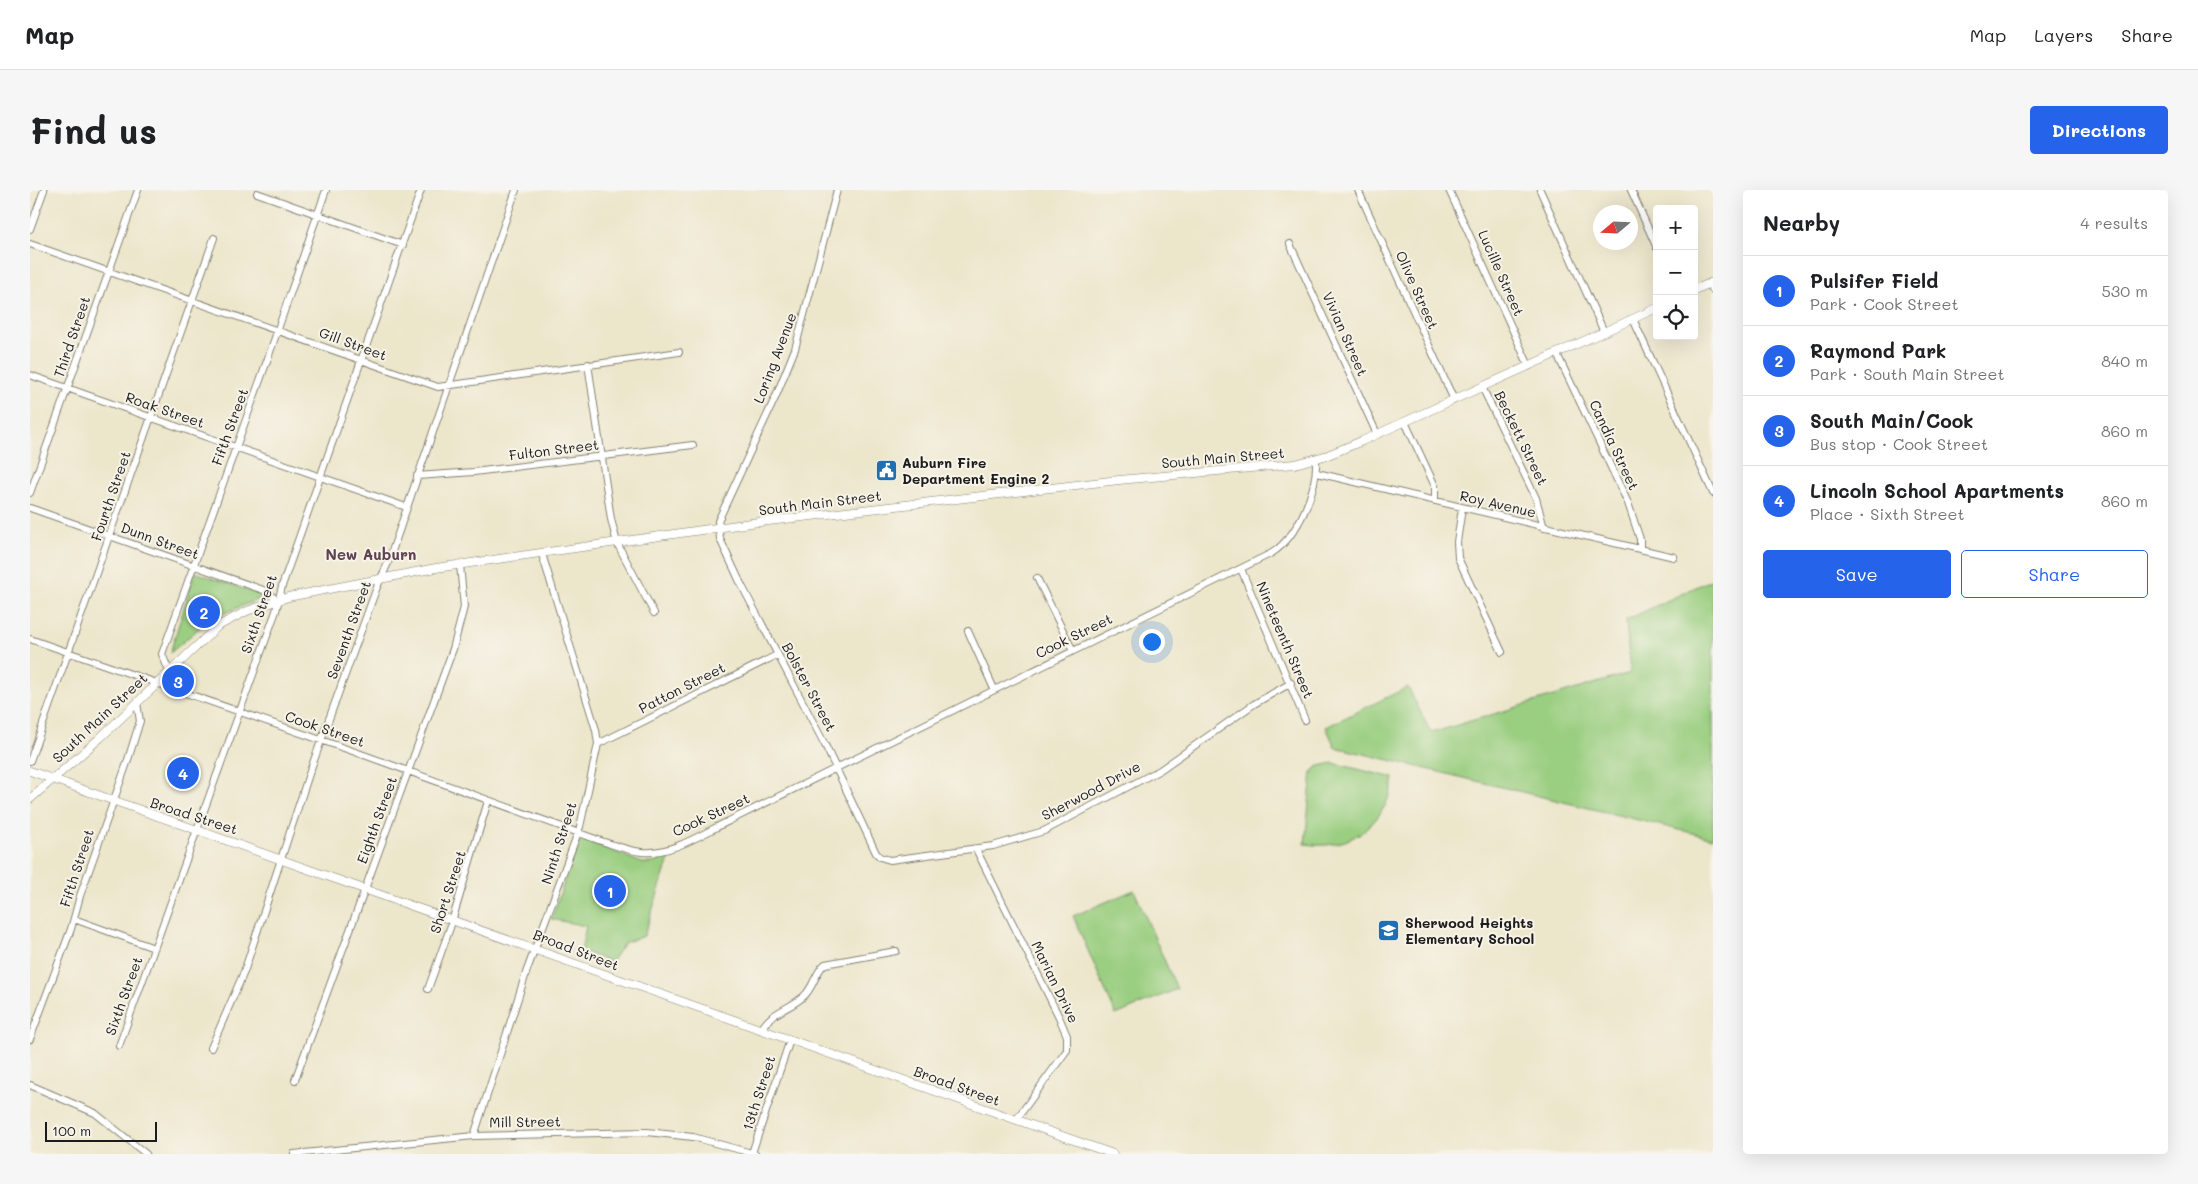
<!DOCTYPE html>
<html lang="en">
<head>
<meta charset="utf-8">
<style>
  :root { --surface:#fff; --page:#f6f6f6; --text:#202124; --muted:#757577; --line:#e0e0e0; --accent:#2563eb }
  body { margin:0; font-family:Mali,sans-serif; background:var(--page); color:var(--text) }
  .controls { position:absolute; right:15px; top:15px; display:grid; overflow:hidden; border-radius:5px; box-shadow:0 5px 20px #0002 }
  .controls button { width:45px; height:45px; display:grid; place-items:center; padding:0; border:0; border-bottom:1px solid var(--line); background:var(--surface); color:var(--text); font:25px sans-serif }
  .compass { position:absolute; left:1563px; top:15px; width:45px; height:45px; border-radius:50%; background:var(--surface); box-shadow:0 5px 20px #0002; rotate:251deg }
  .scale { position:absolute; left:15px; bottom:12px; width:112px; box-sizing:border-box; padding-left:5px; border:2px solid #1c1c1c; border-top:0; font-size:14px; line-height:18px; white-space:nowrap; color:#1c1c1c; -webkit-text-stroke:4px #f7f3e8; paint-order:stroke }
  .you { position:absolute; left:1121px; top:451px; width:18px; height:18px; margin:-12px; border:4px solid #fff; border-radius:50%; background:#1a73e8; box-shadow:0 0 0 8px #1a73e833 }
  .badge { display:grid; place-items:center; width:32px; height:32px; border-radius:50%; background:var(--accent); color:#fff; font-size:16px; font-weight:700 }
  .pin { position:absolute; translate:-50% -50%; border:2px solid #fff; box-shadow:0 1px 5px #0006 }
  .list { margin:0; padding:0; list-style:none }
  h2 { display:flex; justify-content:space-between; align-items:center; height:65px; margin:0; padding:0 20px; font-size:21px }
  h2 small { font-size:16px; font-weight:400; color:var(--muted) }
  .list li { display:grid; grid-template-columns:32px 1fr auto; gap:15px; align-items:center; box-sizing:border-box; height:70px; padding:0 20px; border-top:1px solid var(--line) }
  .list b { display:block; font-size:19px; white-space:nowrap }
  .list p { margin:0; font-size:16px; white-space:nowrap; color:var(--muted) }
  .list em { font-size:16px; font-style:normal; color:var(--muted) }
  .actions { display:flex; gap:10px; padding:15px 20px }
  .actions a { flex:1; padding:11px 0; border:1px solid var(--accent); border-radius:5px; text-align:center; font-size:18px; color:var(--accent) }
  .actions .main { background:var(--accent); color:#fff }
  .icon { flex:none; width:28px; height:28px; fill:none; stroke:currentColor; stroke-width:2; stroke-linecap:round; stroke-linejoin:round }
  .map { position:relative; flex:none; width:1683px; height:964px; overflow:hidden; border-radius:5px }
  header { display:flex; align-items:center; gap:30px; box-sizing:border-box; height:70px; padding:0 25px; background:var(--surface); border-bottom:1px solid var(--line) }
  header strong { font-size:24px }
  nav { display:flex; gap:28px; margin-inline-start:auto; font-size:18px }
  .intro { display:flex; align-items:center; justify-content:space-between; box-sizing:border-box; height:120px; padding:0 30px }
  h1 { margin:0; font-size:35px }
  .button { padding:12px 22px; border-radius:5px; background:var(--accent); color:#fff; font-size:18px; font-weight:700 }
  main { display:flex; gap:30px; padding:0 30px }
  aside { flex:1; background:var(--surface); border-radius:5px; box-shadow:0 5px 20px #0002 }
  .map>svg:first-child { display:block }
  .green { fill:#9ace80; stroke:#5b754e }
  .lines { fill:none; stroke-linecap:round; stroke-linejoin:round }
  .minor-casing { stroke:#848174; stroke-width:8 }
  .tertiary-casing { stroke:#848174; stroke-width:9 }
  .minor { stroke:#fff; stroke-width:6 }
  .tertiary { stroke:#fff; stroke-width:8 }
  .labels { text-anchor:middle; stroke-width:4; stroke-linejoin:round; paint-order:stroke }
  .street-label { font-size:14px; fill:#1c1c1c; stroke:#f7f3e8 }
  .poi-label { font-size:14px; font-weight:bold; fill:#1c1c1c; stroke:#f7f3e8; text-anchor:start }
  .neighbourhood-label { font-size:15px; font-weight:bold; fill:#5f4351; stroke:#f7f3e8 }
</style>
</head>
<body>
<header>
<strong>Map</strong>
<nav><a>Map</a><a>Layers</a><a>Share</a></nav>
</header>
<div class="intro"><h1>Find us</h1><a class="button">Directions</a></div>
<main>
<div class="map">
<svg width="1683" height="964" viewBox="0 0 1683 964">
  <rect width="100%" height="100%" fill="#f7f3e8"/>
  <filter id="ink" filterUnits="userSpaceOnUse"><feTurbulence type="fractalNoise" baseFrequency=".02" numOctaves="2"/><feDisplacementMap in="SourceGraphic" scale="10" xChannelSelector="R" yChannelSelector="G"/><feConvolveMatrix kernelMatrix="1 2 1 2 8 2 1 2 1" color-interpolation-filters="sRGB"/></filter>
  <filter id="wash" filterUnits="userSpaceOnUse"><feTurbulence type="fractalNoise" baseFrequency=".0096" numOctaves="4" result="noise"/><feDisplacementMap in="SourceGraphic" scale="20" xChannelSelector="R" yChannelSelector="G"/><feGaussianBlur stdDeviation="1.12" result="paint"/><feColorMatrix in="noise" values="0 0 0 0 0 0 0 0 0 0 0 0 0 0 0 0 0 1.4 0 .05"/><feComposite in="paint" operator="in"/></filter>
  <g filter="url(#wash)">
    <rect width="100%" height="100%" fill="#ece6cb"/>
    <path class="green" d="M165,382L231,405L229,409L180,429L140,463Z
      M1683,389V648L1305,557L1296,537L1378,497L1401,543L1600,483L1596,430Z
      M1303,573L1364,588C1357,632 1321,662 1275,654L1282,581L1289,576Z
      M554,649L612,673H623L640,666L614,746L594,753L581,772L551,761L556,736L521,729L548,653Z
      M1104,700L1147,799L1086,825L1043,726Z"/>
  </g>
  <g filter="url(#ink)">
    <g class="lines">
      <defs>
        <path id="minor" d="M807,0L765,159L746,206L688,331L690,349L711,394L795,555L846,663L850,667L860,670L963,656L1014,641L1130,580L1224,514L1261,493
          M1328,0L1424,210
          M1419,0L1499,176
          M1510,0L1574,142
          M1601,0L1627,58
          M227,3L373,55
          M0,39L14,0
          M0,54L408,197L649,162
          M1260,54L1347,244
          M1679,93L1683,101
          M1603,129L1683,303
          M1527,164L1598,313L1610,349V359
          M558,174L581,329L587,353L624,423
          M0,185L376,317
          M1452,197L1506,308L1514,338
          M1375,232L1405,296V311
          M1287,283L1644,367
          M387,286L444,282L663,255
          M0,303L108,0
          M0,318L236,401L248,411
          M1432,318L1427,352L1428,368L1472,462
          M1211,379L1275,530
          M1007,388L1043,461
          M938,441L964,499
          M0,449L334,565L571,651C584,655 599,661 612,662C642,665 673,643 699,631L1242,363C1268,346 1288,300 1286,268
          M139,481L132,464L238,168L296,0
          M568,554L747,465
          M0,571L184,48
          M946,659L1029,827L1037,846V860L986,930
          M44,729L124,758
          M398,799L420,738L458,611
          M731,840C741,821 759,820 774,806C784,797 785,782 795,774L866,761
          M0,849L41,739L50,706L97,573L110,531L107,513
          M89,856L246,421L252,396L391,0
          M181,858L214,782L279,584L347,397L358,373L486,0
          M265,890L423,459L434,417L430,375
          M0,895L65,923L116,964
          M444,946L497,780L550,637L568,554L566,540L512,364
          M722,963L760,850
          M264,964L444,946L617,942L663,947L725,964"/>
        <path id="tertiary" d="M1664,100L1683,92
          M0,581L1083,964
          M0,609L70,548L188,436L217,421L258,407L406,378L721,333L1089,290L1265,274L1298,265L1332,251L1627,118"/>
      </defs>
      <use href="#minor" class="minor-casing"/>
      <use href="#tertiary" class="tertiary-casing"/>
      <use href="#minor" class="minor"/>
      <use href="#tertiary" class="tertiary"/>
    </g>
  </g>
  <defs>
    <symbol id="civic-square" viewBox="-11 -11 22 22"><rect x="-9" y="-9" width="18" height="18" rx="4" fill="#1f6fb2" stroke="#f7f3e8"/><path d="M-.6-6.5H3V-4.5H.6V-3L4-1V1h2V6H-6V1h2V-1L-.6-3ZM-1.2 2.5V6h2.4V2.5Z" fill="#fff"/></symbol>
    <symbol id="school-square" viewBox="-11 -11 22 22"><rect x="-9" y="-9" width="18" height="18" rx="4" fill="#1f6fb2" stroke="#f7f3e8"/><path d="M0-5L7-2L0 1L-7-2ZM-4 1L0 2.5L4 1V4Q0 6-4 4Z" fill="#fff"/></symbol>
  </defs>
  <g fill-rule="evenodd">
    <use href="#civic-square" x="844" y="268" width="25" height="25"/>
    <use href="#school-square" x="1346" y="728" width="25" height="25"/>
  </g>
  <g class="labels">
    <g class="street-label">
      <text transform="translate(1471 83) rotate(66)" y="5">Lucille Street</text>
      <text transform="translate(1387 100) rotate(66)" y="5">Olive Street</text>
      <text transform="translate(1315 144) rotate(66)" y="5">Vivian Street</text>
      <text transform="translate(42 147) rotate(-71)" y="5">Third Street</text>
      <text transform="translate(323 154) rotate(20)" y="5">Gill Street</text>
      <text transform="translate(745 168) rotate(-69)" y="5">Loring Avenue</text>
      <text transform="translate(135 220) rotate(19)" y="5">Roak Street</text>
      <text transform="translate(200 237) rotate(-70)" y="5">Fifth Street</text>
      <text transform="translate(1491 248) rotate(64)" y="5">Beckett Street</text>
      <text transform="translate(1584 255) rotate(65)" y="5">Candia Street</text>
      <text transform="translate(524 260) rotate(-7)" y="5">Fulton Street</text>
      <text transform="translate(1193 268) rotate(-5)" y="5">South Main Street</text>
      <text transform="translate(81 306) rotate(-71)" y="5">Fourth Street</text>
      <text transform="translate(790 313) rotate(-7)" y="5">South Main Street</text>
      <text transform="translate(1468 314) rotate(13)" y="5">Roy Avenue</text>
      <text transform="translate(130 351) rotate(20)" y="5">Dunn Street</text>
      <text transform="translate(229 424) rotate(-71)" y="5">Sixth Street</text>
      <text transform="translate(319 440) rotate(-70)" y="5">Seventh Street</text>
      <text transform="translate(1044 446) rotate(-26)" y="5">Cook Street</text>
      <text transform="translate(1255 450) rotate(67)" y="5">Nineteenth Street</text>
      <text transform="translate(779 497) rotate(62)" y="5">Bolster Street</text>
      <text transform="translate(652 498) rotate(-27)" y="5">Patton Street</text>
      <text transform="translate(70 528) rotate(-43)" y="5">South Main Street</text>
      <text transform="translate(295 539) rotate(19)" y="5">Cook Street</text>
      <text transform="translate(1061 601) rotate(-28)" y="5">Sherwood Drive</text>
      <text transform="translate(681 625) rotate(-25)" y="5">Cook Street</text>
      <text transform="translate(164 626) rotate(18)" y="5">Broad Street</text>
      <text transform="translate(347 630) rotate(-70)" y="5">Eighth Street</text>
      <text transform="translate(529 653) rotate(-72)" y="5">Ninth Street</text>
      <text transform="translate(47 678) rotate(-72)" y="5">Fifth Street</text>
      <text transform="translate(418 702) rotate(-72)" y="5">Short Street</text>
      <text transform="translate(546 760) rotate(21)" y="5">Broad Street</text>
      <text transform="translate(1025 792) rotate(64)" y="5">Marian Drive</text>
      <text transform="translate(94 806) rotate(-70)" y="5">Sixth Street</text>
      <text transform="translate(927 896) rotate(20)" y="5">Broad Street</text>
      <text transform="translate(729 903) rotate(-72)" y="5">13th Street</text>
      <text transform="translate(495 932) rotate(-1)" y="5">Mill Street</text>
    </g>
    <g class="poi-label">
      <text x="872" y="278">Auburn Fire<tspan x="872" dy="16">Department Engine 2</tspan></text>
      <text x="1375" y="738">Sherwood Heights<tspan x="1375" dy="16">Elementary School</tspan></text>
    </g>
    <g class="neighbourhood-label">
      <text x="341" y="370">New Auburn</text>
    </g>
  </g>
</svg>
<div class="controls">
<button>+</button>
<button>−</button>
<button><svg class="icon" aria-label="locate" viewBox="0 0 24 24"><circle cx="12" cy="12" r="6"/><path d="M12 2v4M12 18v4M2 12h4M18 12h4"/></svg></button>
</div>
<svg class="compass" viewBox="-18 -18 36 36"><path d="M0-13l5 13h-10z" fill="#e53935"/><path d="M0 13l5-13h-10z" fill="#757577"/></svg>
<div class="scale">100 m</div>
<div class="you"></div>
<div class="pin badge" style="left:580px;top:701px">1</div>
<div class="pin badge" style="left:174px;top:422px">2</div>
<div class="pin badge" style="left:148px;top:491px">3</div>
<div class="pin badge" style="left:153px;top:583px">4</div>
</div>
<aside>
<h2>Nearby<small>4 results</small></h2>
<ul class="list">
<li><span class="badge">1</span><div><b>Pulsifer Field</b><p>Park · Cook Street</p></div><em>530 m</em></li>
<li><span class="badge">2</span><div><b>Raymond Park</b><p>Park · South Main Street</p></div><em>840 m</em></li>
<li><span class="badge">3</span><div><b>South Main/Cook</b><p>Bus stop · Cook Street</p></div><em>860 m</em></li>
<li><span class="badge">4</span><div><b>Lincoln School Apartments</b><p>Place · Sixth Street</p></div><em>860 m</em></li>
</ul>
<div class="actions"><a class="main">Save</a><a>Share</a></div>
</aside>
</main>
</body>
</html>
